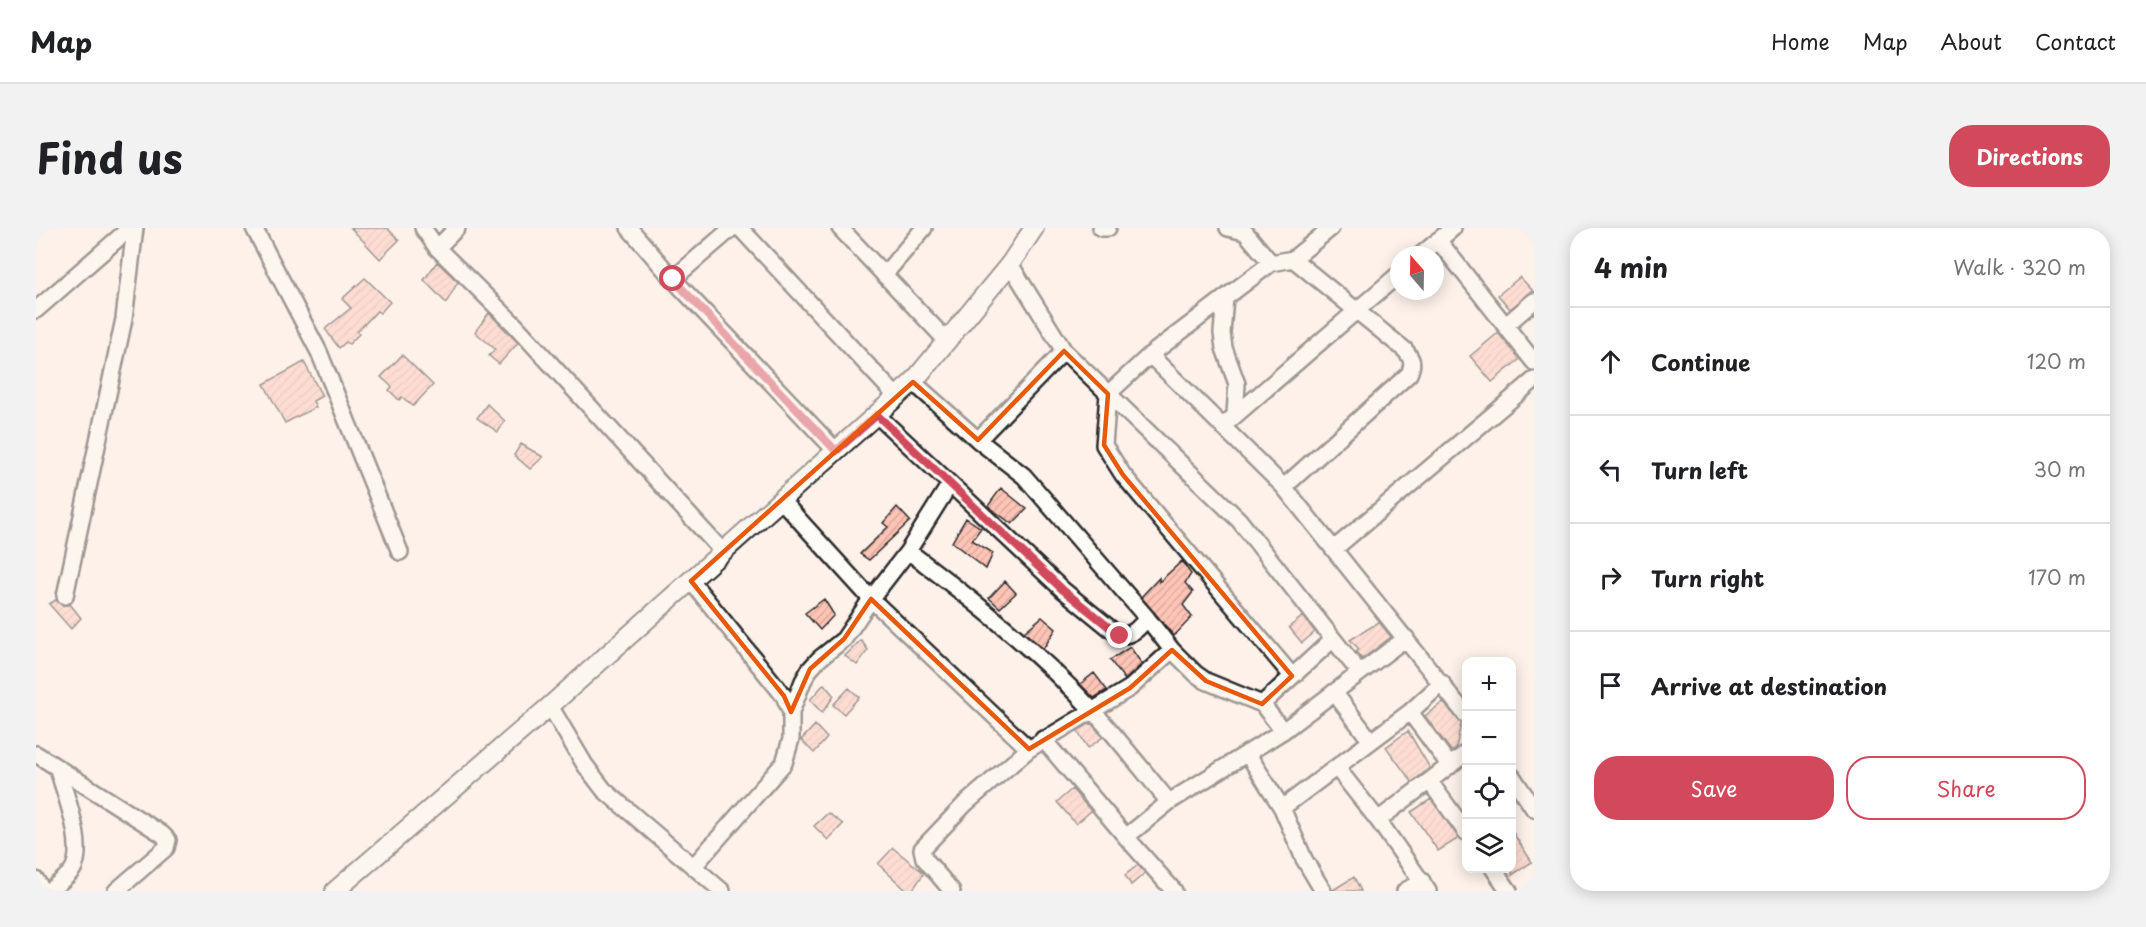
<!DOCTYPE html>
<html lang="en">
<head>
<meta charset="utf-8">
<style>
  :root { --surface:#fff; --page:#f2f2f2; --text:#202124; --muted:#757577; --line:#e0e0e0; --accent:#d1495b }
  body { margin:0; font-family:"Playpen Sans",sans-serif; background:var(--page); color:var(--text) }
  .controls { position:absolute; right:18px; bottom:18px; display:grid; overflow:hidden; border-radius:12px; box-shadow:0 3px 15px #0003 }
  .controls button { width:54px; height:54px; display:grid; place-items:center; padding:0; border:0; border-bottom:2px solid var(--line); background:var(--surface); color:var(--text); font:30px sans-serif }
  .compass { position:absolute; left:1354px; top:18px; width:54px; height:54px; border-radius:50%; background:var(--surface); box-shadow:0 3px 15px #0003; rotate:340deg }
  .stop { position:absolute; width:18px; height:18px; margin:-14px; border:4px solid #d1495b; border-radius:50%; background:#fff }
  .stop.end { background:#d1495b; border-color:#fff; box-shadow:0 2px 6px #0008 }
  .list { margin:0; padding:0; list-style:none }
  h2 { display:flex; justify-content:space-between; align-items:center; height:78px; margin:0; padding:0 24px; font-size:26px }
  h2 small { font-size:20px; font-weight:400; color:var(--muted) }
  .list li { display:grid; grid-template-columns:39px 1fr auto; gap:18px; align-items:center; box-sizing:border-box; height:108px; padding:0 24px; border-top:2px solid var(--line) }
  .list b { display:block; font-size:22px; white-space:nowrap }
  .list em { font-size:20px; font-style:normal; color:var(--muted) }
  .actions { display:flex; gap:12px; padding:18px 24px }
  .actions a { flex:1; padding:14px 0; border:2px solid var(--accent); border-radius:24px; text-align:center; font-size:21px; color:var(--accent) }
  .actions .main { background:var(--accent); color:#fff }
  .icon { flex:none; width:33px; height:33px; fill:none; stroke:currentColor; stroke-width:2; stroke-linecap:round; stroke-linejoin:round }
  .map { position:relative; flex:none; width:1498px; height:663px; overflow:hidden; border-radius:24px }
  header { display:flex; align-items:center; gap:36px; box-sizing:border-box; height:84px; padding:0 30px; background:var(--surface); border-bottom:2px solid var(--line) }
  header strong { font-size:28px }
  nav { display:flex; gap:33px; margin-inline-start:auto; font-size:21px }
  .intro { display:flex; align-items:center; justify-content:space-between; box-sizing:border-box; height:144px; padding:0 36px }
  h1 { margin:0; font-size:42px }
  .button { padding:15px 27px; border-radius:24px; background:var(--accent); color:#fff; font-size:21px; font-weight:700 }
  main { display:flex; gap:36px; padding:0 36px }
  aside { flex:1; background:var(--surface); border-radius:24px; box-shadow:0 3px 15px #0003 }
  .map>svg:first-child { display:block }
  .building { fill:url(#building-hatch); stroke:#2b2b2b; stroke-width:1.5 }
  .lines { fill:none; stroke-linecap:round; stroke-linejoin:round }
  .minor-casing { stroke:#2b2b2b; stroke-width:20 }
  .tertiary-casing { stroke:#2b2b2b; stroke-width:22 }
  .minor { stroke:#fdfcf7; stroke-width:15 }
  .tertiary { stroke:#fdfcf7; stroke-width:18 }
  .route { stroke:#d1495b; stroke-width:8 }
  .marked { fill:none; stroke:#e8590c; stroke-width:4.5; stroke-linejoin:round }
</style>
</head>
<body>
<header>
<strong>Map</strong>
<nav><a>Home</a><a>Map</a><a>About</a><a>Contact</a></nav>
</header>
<div class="intro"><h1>Find us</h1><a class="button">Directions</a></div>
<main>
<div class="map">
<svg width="1498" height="663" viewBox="0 0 1498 663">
  <defs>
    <pattern id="building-hatch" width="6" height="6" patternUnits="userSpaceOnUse" patternTransform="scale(1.5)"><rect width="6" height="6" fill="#fec4b5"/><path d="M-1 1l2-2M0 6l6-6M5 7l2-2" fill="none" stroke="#daa99c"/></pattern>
  </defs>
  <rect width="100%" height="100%" fill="#fdf1ea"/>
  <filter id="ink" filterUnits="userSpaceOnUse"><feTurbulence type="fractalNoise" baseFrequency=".0167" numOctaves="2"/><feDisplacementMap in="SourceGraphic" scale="12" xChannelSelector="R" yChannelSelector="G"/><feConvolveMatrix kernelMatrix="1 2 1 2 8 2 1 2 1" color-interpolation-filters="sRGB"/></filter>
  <g filter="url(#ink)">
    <path class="building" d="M315,0H351L363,12L344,31Z
      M401,34L422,54L410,75L388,52Z
      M1484,49L1497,63L1474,81L1462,67Z
      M329,50L354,74L344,85L341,83L321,104L323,106L313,116L310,114L303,120L289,101L315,80L306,71Z
      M453,85L482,115L463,136L453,128L459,121L439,104Z
      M1462,105L1484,131L1456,154L1434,128Z
      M366,127L397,157L377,178L366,169L363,172L353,162L356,159L345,149Z
      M268,134L286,168L277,173L280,179L249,195L228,156Z
      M451,176L469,193L462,204L441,190Z
      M485,216L507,229L494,241L478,227Z
      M965,260L991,281L976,296L952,278Z
      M861,279L874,293L833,332L824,326L852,299L847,295Z
      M930,290L945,300L936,312L957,325L950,341L916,314Z
      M1146,333L1155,346L1149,355L1157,364L1147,377L1156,389L1138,408L1105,369L1123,350V354Z
      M969,353L980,365L964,380L953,370Z
      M788,371L798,387L784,402L769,385Z
      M20,372L26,377L34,376L45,390L35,401L13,376Z
      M1267,388L1279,404L1266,415L1253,399Z
      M1006,389L1020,401L1007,421L988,404Z
      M1343,394L1355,409L1326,431L1320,424L1323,421L1314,412Z
      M825,412L832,422L821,437L809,428Z
      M1094,419L1106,436L1089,452L1074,432Z
      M1058,445L1071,462L1058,470L1044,456Z
      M788,456L798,468L786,485L774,472Z
      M813,460L823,469L808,486L797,477Z
      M1407,474L1425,495L1420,520L1416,524L1389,488Z
      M1055,495L1067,509L1052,520L1041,503Z
      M779,497L791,510L778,525L765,512Z
      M1372,503L1394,540L1376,554L1350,519Z
      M1036,561L1055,583L1040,596L1021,574Z
      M1395,571L1423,610L1402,623L1375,584Z
      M792,585L807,596L792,612L778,598Z
      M1476,603L1496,634L1476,647Z
      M857,620L888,645L876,663H871L842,636Z
      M1102,637L1109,645L1095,657L1089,647Z
      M1318,649L1325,663H1297V662Z"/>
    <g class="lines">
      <defs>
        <path id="minor" d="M218,0L283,124L364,324
          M387,0L401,20L479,97L687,324
          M593,0L637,51L800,223
          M704,0L861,169
          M804,0L911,113
          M1065,0H1072
          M1192,0L1209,4L1235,35
          M1402,12L1498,134
          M401,20L421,0
          M1385,27L1417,0
          M974,36L1028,123L1203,292L1324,445
          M848,47L888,0
          M637,51L696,0
          M1189,70L1186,105L1188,120L1201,156L1199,187
          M0,82L94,0
          M1470,97L1498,73
          M1114,127L1248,259L1430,487
          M877,154L942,212L988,248L1111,390L1136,422L1160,446L1170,453L1226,476L1247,503
          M841,187L1027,362L1076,402L1084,408C1097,407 1103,400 1111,390
          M1187,198L1363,46
          M942,212L1028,123
          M1248,259L1373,146C1378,135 1376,131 1369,122L1257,31
          M745,272L835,371L993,521
          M1298,321L1498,152
          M872,323C937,372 1001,423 1056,482C1083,511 1107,543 1133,574
          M655,353L748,468L755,484V511L748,535L658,638
          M29,368L88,91L99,0
          M1256,448L1087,247L1068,217L1072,166L1114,127L1235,35L1257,31L1295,0
          M1298,464L1334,512
          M1226,476L1297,411
          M514,478L549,537L568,562L686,663
          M755,484L767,453L774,441L783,431L808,411L835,371L872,323L914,256
          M1374,484L1414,538
          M1007,511L1090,609L1138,663
          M1211,525L1246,580L1268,631L1287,663
          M0,526L126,606L132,612L130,620L80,663
          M1301,540L1342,592L1392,663
          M1476,548L1498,581
          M1394,554L1430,604
          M1246,580L1374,484L1406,455
          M1342,592L1430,525
          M1090,609L1133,574L1247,503L1370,410
          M1457,640L1473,663
          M0,652L7,663
          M13,663C20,657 32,649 37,641C50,617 29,567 22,541
          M916,663L888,630L886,621L929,576L993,521L1094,460L1136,422
          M1369,663L1386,653"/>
        <path id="tertiary" d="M299,663L514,478L877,154L974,36L998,0"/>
      </defs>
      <use href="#minor" class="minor-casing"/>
      <use href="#tertiary" class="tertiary-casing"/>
      <use href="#minor" class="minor"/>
      <use href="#tertiary" class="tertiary"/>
    </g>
  </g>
  <g class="lines" filter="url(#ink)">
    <path class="route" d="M637,51L800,223L841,187L1027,362L1084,408"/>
  </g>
  <path d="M0 0H1498V663H0ZM1028,123L1072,166L1068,217L1087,247L1256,448L1226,476L1170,453L1136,422L1094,460L993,521L835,371L808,411L774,441L755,484L748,468L655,353L877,154L942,212Z" fill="#fdf1ea" fill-opacity=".55" fill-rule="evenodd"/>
  <path class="marked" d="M1028,123L1072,166L1068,217L1087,247L1256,448L1226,476L1170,453L1136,422L1094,460L993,521L835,371L808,411L774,441L755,484L748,468L655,353L877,154L942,212Z"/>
</svg>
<div class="controls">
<button>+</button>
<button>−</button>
<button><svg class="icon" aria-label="locate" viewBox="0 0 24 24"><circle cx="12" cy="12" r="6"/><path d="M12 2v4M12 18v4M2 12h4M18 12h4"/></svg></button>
<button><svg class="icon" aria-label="layers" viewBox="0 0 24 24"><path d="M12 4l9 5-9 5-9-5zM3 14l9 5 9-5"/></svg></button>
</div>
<svg class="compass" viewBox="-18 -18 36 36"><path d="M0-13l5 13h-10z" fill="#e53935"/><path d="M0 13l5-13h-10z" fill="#757577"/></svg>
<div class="stop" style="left:637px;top:51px"></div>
<div class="stop end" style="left:1084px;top:408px"></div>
</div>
<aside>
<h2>4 min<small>Walk · 320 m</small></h2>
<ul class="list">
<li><svg class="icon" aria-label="ahead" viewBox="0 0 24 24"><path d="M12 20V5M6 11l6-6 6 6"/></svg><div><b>Continue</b></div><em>120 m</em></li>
<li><svg class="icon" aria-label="left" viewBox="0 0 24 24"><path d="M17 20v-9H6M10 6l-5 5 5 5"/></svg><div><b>Turn left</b></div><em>30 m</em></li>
<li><svg class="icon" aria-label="right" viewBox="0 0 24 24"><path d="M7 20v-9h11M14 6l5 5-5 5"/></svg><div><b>Turn right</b></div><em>170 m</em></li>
<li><svg class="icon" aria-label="arrive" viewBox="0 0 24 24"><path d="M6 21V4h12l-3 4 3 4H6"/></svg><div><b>Arrive at destination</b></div></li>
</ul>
<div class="actions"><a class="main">Save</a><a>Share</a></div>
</aside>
</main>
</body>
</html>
